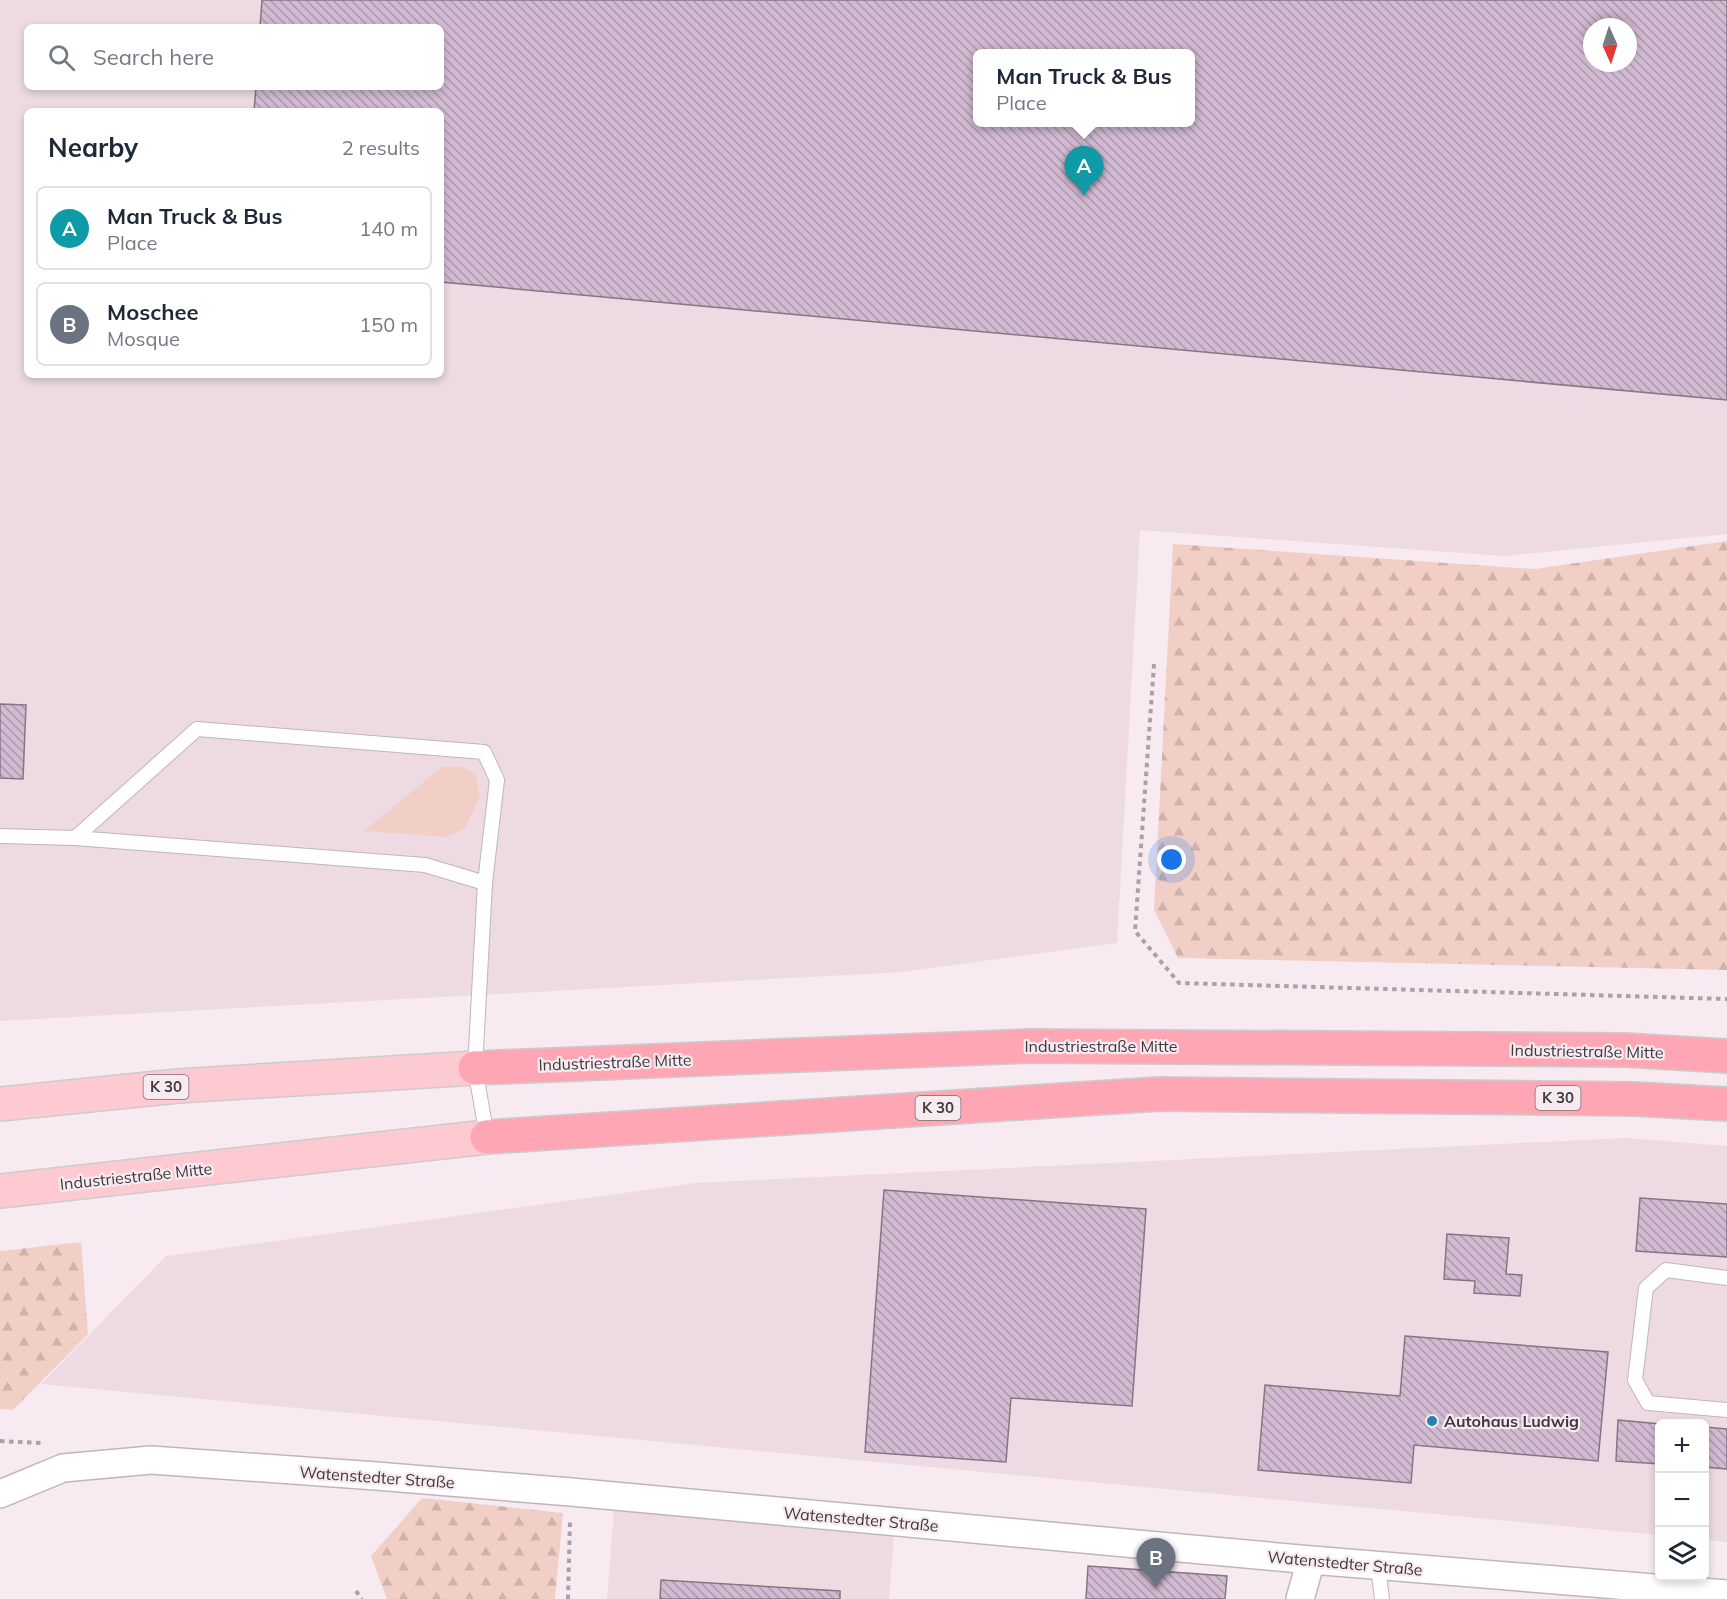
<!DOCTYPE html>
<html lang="en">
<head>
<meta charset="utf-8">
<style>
  :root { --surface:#fff; --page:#f2f2f3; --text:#1f2937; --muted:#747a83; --line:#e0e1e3; --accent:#2882b0 }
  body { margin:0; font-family:Mulish,sans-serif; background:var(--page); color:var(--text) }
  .controls { position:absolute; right:18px; bottom:18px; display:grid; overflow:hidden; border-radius:9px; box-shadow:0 3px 9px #0003 }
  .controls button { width:54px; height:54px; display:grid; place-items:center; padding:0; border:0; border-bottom:2px solid var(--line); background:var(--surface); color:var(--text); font:30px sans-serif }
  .compass { position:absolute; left:1583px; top:18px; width:54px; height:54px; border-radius:50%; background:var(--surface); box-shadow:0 3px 9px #0003; rotate:177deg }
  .you { position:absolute; left:1172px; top:860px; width:21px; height:21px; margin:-15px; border:4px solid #fff; border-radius:50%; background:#1a73e8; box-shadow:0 0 0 9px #1a73e833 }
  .badge { display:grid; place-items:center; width:39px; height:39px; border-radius:50%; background:var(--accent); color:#fff; font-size:20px; font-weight:700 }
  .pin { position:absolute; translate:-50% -50px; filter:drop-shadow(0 2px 3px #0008) }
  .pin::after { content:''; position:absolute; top:32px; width:21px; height:18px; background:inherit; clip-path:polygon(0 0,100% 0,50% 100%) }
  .popup { position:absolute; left:973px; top:49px; width:222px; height:78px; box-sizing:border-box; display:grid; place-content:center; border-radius:9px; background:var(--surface); filter:drop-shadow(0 2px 4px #0005); font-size:20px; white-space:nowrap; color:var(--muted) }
  .popup b { font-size:22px; color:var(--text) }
  .popup::after { content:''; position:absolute; left:50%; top:100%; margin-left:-12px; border:12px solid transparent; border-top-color:var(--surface) }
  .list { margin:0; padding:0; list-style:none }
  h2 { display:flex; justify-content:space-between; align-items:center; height:78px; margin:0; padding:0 24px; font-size:26px }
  h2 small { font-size:20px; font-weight:400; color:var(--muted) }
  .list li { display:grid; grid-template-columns:39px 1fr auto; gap:18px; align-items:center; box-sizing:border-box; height:84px; margin:0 12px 12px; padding:0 12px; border:2px solid var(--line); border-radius:9px }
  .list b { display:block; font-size:22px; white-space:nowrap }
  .list p { margin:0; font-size:20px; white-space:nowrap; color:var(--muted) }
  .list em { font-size:20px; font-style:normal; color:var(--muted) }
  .icon { flex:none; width:33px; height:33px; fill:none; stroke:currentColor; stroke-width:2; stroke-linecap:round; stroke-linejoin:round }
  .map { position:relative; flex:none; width:1727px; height:1599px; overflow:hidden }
  .search { position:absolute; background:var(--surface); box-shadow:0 3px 9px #0003; left:24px; top:24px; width:420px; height:66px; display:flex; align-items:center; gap:15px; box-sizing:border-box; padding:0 21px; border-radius:9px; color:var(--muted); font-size:22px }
  .panel { position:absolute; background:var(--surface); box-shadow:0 3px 9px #0003; left:24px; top:108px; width:420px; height:270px; border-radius:9px }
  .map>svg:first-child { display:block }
  .built { fill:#eddae3; fill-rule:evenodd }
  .grass { fill:#f1cfc7 }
  .forest { fill:url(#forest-firs) }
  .building { fill:url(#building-back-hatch); stroke:#817981; stroke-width:1.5; fill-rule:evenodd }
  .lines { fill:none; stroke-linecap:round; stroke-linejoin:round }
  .lane-casing { stroke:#c1b5bb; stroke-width:16 }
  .street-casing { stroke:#c1b5bb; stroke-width:30 }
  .primary-casing { stroke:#cdcccc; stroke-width:36 }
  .highway-casing { stroke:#cdcccc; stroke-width:36 }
  .path { stroke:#aba1a5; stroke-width:4; stroke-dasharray:4.5 4.5; stroke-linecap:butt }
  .lane { stroke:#fff; stroke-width:14 }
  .street { stroke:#fff; stroke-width:27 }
  .primary { stroke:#fecad2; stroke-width:33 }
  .highway { stroke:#fea6b4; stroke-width:33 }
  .poi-dot { fill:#2882b0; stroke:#f7eaf0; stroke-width:2 }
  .labels { text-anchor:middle; stroke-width:4.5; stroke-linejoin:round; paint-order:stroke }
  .shield { fill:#f7eaf0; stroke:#766f72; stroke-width:1.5 }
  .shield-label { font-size:15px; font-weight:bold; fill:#3f3a3c }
  .street-label { font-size:16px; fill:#3f3a3c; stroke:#f7eaf0 }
  .poi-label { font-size:16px; font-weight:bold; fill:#3f3a3c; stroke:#f7eaf0; text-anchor:start }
</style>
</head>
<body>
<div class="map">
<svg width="1727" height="1599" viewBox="0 0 1727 1599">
  <defs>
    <pattern id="forest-firs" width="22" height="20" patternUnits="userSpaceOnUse" patternTransform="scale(1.5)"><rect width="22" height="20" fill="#f1cfc7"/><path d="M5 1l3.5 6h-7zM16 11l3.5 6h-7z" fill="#d0b2ac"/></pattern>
    <pattern id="building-back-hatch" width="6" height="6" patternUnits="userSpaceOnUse" patternTransform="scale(1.5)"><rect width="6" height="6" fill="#d2bad2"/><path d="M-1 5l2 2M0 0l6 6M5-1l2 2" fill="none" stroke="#ac98ac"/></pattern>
  </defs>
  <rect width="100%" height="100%" fill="#f7eaf0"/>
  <path class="built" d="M0,0H1727V534L1504,556L1140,530L1117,943L902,972L0,1021ZM27,27H441V87H27ZM1592,27H1628V63H1592ZM978,53H1190V122H978ZM27,111H441V375H27Z
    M1626,1138L1727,1146V1542L1705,1540L1704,1424H1660L1659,1535L41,1384L166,1256L696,1183Z
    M614,1510L894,1534L889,1599H607Z"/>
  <path class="grass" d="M442,767H462L476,775L480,797L465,828L447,837L364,831Z"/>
  <path class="forest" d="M1727,541V970L1178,958L1154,910L1173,544L1535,569Z
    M81,1242L88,1334L13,1410L0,1409V1251Z
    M422,1498L563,1513L555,1599H387L371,1556Z"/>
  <path class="building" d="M262,0H1727V400L441,282V111H254L256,87H441V27H260ZM1592,27H1628V63H1592ZM978,53H1190V122H978Z
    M0,704L26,705L23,779L0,778Z
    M884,1190L1146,1209L1132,1406L1011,1398L1006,1462L865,1452Z
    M1640,1198L1727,1204V1257L1636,1251Z
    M1447,1234L1509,1238L1506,1274L1522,1275L1520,1296L1474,1293L1475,1281L1444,1279Z
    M1405,1336L1608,1352L1598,1461L1414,1445L1411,1483L1258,1470L1265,1385L1400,1396Z
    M1618,1420L1660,1424V1464L1616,1461Z
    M1704,1427L1727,1429V1469L1704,1467Z
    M1088,1566L1227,1576L1225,1599H1086Z
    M661,1580L840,1591V1599H660Z"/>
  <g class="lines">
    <defs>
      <path id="lane" d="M0,836L75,838L425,865L485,883L475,1068L487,1137
        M75,838L197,729L484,752L497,780L485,883
        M1727,1278L1666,1270L1646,1288L1635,1380L1648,1403L1727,1410
        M1378,1566L1382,1599"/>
      <path id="street" d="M0,1494L63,1468L151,1460L376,1476L571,1492L1311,1560L1727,1594
        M1300,1599L1311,1560"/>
      <path id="primary" d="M0,1104L178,1086L475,1068
        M0,1191L487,1137"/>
      <path id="highway" d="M475,1068L1029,1046L1625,1050L1727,1056
        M487,1137L1159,1094L1634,1099L1727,1104"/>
    </defs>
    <use href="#lane" class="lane-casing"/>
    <use href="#street" class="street-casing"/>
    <use href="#primary" class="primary-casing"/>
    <use href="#highway" class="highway-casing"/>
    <path class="path" d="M1154,664L1135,931L1179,983L1727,999
      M0,1441L41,1443
      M356,1591L362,1599
      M568,1599L570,1520"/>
    <use href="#lane" class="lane"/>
    <use href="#street" class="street"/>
    <use href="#primary" class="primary"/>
    <use href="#highway" class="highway"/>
  </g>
  <circle class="poi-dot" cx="1432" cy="1421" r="6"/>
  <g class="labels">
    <g class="shield">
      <rect x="143.5" y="1075" width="45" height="24" rx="4.5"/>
      <rect x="1535.5" y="1086" width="45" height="24" rx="4.5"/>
      <rect x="915.5" y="1096" width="45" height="24" rx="4.5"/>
    </g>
    <g class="shield-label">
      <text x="166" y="1092">K 30</text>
      <text x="1558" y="1103">K 30</text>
      <text x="938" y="1113">K 30</text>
    </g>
    <g class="street-label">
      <text x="1101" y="1052">Industriestraße Mitte</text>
      <text transform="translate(1587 1051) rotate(1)" y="6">Industriestraße Mitte</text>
      <text transform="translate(615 1062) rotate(-2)" y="6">Industriestraße Mitte</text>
      <text transform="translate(136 1176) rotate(-6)" y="6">Industriestraße Mitte</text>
      <text transform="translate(377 1477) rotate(4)" y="6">Watenstedter Straße</text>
      <text transform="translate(861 1519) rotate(5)" y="6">Watenstedter Straße</text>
      <text transform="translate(1345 1563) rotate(5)" y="6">Watenstedter Straße</text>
    </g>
    <g class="poi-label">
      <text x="1444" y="1427">Autohaus Ludwig</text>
    </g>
  </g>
</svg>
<div class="controls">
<button>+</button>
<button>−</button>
<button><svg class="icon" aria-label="layers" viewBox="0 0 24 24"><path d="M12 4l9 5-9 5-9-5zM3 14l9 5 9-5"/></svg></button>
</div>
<svg class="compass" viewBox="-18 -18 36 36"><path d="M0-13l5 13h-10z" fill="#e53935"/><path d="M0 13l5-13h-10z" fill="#747a83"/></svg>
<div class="you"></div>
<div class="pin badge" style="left:1084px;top:196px;background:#0f9aa8">A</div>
<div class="popup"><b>Man Truck &amp; Bus</b>Place</div>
<div class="pin badge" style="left:1156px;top:1588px;background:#6b7280">B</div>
<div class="search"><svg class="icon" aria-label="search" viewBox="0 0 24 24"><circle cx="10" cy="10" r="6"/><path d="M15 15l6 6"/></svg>Search here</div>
<section class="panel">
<h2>Nearby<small>2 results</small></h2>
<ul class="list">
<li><span class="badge" style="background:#0f9aa8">A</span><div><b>Man Truck &amp; Bus</b><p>Place</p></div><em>140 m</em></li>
<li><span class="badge" style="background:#6b7280">B</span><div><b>Moschee</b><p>Mosque</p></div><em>150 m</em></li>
</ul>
</section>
</div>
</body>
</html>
